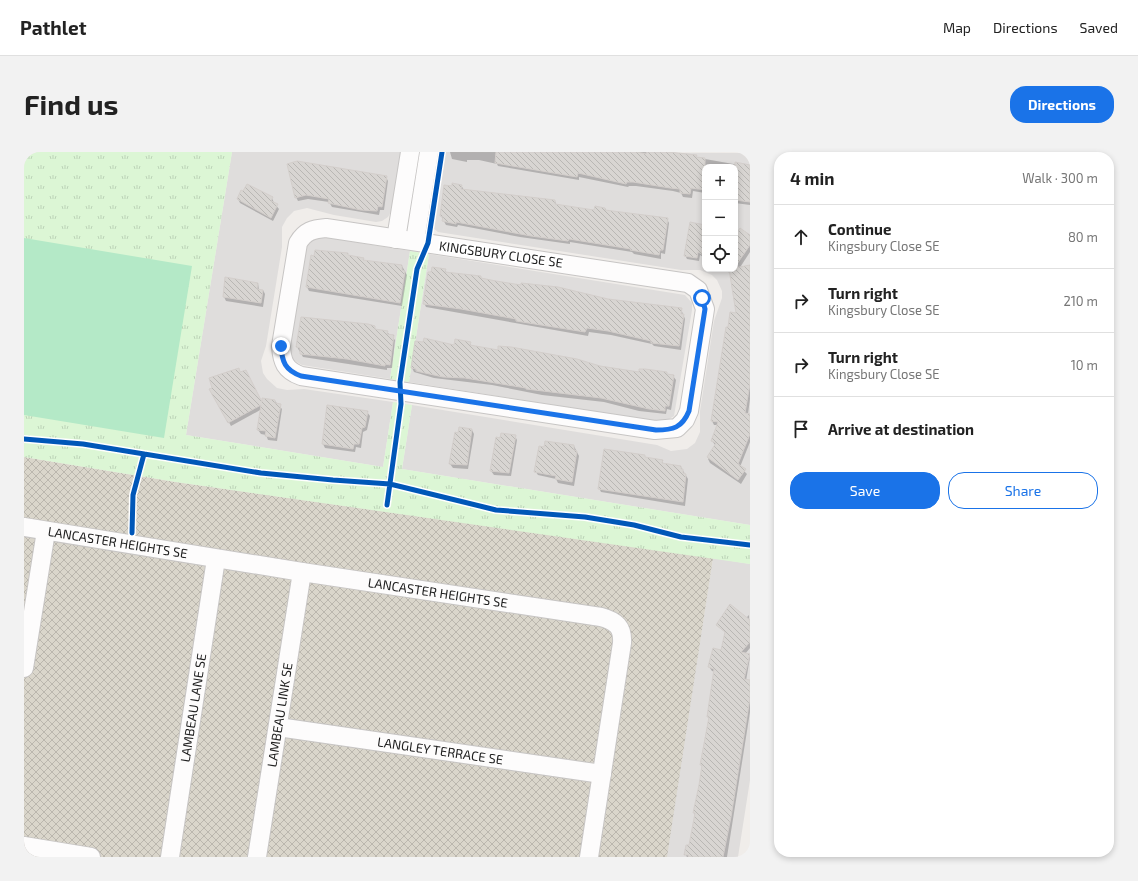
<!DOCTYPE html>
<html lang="en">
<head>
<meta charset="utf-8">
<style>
  :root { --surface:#fff; --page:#f2f2f2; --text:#222; --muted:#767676; --line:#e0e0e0; --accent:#1a73e8 }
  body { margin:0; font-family:"Exo 2",sans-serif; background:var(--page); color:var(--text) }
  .controls { position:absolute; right:12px; top:12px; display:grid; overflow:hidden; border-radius:8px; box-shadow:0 2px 6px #0003 }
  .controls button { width:36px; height:36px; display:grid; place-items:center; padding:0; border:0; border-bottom:1px solid var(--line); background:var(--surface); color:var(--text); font:20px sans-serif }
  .stop { position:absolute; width:12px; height:12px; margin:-9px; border:3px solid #1a73e8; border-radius:50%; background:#fff }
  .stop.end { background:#1a73e8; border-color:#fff; box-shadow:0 1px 4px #0008 }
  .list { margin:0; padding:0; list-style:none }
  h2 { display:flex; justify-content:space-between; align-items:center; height:52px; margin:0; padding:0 16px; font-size:17px }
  h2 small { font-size:13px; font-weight:400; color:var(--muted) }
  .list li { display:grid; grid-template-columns:26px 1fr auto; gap:12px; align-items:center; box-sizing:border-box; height:64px; padding:0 16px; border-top:1px solid var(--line) }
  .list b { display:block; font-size:15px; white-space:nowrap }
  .list p { margin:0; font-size:13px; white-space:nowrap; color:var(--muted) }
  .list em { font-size:13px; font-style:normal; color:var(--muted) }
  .actions { display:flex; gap:8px; padding:12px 16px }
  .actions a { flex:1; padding:9px 0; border:1px solid var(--accent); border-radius:16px; text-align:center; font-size:14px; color:var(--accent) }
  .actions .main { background:var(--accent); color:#fff }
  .icon { flex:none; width:22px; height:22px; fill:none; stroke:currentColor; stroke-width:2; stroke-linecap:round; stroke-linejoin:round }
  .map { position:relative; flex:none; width:726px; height:705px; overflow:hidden; border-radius:16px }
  header { display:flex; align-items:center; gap:24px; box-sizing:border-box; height:56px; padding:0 20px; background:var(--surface); border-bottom:1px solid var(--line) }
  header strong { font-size:19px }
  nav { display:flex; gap:22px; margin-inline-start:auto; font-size:14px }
  .intro { display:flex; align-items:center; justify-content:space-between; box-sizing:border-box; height:96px; padding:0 24px }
  h1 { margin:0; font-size:28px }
  .button { padding:10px 18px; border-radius:16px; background:var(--accent); color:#fff; font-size:14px; font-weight:700 }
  main { display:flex; gap:24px; padding:0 24px }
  aside { flex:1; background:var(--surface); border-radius:16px; box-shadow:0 2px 6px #0003 }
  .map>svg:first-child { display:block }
  .residential { fill:#dfdddc; fill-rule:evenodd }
  .construction { fill:url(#construction-cross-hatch) }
  .park { fill:url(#park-tufts) }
  .pitch { fill:#b4e9c7 }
  .shadow { fill:#0003 }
  .building { fill:url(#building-back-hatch); stroke:#d3cecb }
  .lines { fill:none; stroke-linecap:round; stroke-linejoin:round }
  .minor-casing { stroke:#c7c5c4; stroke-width:20 }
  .minor { stroke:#fdfcfc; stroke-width:18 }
  .cycleway-casing { stroke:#fff; stroke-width:8 }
  .cycleway { stroke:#0057b8; stroke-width:5 }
  .route { stroke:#1a73e8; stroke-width:5 }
  .labels { text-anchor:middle; stroke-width:3.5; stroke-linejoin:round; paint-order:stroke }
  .street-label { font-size:13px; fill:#212121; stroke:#fff }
</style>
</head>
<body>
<header>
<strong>Pathlet</strong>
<nav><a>Map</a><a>Directions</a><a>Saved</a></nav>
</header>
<div class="intro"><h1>Find us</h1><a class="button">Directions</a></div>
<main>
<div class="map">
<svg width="726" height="705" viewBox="0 0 726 705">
  <defs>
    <pattern id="construction-cross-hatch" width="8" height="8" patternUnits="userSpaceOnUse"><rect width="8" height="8" fill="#dad6cb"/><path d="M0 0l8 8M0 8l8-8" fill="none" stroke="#bbb7ae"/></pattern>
    <pattern id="park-tufts" width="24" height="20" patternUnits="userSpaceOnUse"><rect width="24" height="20" fill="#dcf6d5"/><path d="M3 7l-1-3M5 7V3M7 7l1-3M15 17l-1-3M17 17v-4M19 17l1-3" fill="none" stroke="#bcd3b7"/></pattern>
    <pattern id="building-back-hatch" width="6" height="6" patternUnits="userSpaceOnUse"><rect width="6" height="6" fill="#d8d5d2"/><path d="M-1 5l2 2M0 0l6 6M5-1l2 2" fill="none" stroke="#b9b7b4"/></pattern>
  </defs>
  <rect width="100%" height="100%" fill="#f0edea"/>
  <path class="residential" d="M208,0H377L368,58L364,65L358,69L352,70L310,63L283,56L270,59L263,66L258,75V95L242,194L237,209L239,221L243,227L253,236L263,238L280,237L369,250L359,315L162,283Z
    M421,0L726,1V373L378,317L388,253L633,293L647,299L663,297L671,291L676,280V259L690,169L698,146V139L693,128L688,123L676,118H657L414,80L408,75ZM681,15H711V117H681Z
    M299,85L386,99L366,227L278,213L269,208L266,197L283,93L289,86Z
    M405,102L661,143L668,151V158L650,264L642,269L638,270L385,230Z
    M689,406L726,412V628L714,705H642Z"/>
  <path class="construction" d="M0,305L152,330L689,406L643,705H0Z"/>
  <path class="park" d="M0,0H208L162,283L359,315L369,250L388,253L378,317L726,373V412L152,330L0,305Z
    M386,99L405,102L385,230L366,227Z"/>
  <path class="pitch" d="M0,86L168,114L140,286L0,263Z"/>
  <path class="shadow" d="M426,0H642L726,15V53L711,51V15H681V41L669,39L668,46L659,45L657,41L649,39L612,34H605L604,35L555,25V28L474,14L473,12L455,8H443V10L428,7Z
    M362,25L364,29L360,58H356L355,63L308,55L305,50L284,47L274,49L272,45Z
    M437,33L440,38L531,49L533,54L571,59L581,56L583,60L643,67L645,71L641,102L637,101V107L610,102L608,100L546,90V92L496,85L434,73L433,75L422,73L417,64L429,35Z
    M248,46L250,51L255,57L249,69L216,51L214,47Z
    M681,74V106L676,103L675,109L663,107L661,103Z
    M711,84L726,86V100L715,117L726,114V247L724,262L726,263V290L716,315L723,322L717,332L686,311L684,307L692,294L688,289L694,273H690L688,269L714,163L709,140L711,139L707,122L700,117H711Z
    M325,104L339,106L341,110L378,114L383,123L378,154L285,139L283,135Z
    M421,118L423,121L458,127L584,148L657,157L661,167L657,198L630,194L628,192L587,183L565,180L564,184L402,155L400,151Z
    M234,131L235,138H239L241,142L239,155L202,149L200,145Z
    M350,175L352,178L363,180L371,188L368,216H363V218L279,205L273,195Z
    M446,191L448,195L616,221L649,224L652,228L647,258L643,257L642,262L615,259L580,250L518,243L468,233L410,226L390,220L388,216L431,194Z
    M217,221L238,253L251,249L258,257L253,289L244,288L242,283L237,282L234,278L238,257L207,274L187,238Z
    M343,260L346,264L343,278L339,280L337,296L332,295L331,300L301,296L299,292Z
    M448,278L450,282L444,317L429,316L426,312L435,282Z
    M491,284L493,288L487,324L470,323L467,319L473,286Z
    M550,294L555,304L550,334L534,331L532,327L514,323L511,319L521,296Z
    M638,309L640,313L657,315L664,327L661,354L577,340L575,336Z
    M725,463L726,496L721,502L726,505L722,529H726V560L703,705H663L661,702L666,694L671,663L670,661L676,633L679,615L677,613L686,568L684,565L691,520L688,519L685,515L698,499L702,481L693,473L722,466Z"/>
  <path class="building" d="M472,0H613L622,2L623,0H644L673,3L672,5L681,6V38L667,36L666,42L656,41V37L646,36L609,30H603L602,32L554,21L553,25L471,11Z
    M273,9L363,24L358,55L354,54L353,59L337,58L304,51L305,47L282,43L271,46L263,12Z
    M711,10L726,13V50L711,48Z
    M428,31L438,33L437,37L531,48V52L570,58L571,54L581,56V58L644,66L639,98H636L635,103L606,98L607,97L545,87L544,89L507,84L432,70V72L418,69L419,65L416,64L420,33L428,34Z
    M223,32L249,45L247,49L254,52L247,66L213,47L217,38L219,39Z
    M666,70L681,73V104L674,100L673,106L660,104Z
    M716,76L726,83V93L711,115V84Z
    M291,98L324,101V103L340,106L339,108L378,113V118L381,119L376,151L282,135L287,103L290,104Z
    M726,113V232L721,261L726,262V282L714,312L722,317L714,328L683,305L692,291L687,289L694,270L687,269L702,175H704L706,160L712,161L705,117Z
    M408,115L422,117L421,120L457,124V126L472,129L497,133V131L534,135L584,147L658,156L657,162H660L655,194L627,191V189L584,179L563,176L561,180L492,169V167L437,157L399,152L404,120H407Z
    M201,125L234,131L233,137L239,138L237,151L199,145Z
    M277,165L344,172L351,174V177L364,179L363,182L370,183L366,213L361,212V214L323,207L276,202V196L272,195Z
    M400,186L430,193L431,187L447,190L446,193L474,198V194L487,195L553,207L576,214L615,220V217H621L643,220V222L650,223L645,254H641V259L625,257L577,246L502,237V236L441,226L419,225L392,219V217L387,216L391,189L399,190Z
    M215,216L216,220L222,218L238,250V246L251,248V251L257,252L251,286L241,284L242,279L233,278L237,253L204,271L185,237L188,236L185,226Z
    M303,253L344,259L341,275L338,276L335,292H330L329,297L298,292Z
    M435,275L448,277L443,313L425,312L431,280L434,281Z
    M477,281L492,283L485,321L466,319L472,285L476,286Z
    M521,289L550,293V298L553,299L548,330L531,327L532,324L510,320L515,294L520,295Z
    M580,297L621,303V305L639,308L638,311L657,314V317H659V321L662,322L659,350L574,337Z
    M706,452L726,468V490L717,500L726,502L720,527L726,528V546L707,665L699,705H664L665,703H660L662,693H665L671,661H669L675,633L678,613H676L685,565H683L690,517L684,515L689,496L697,498L701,480L692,473Z"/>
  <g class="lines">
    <defs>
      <g id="minor">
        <path d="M302,76L664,131L674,138L681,157L665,259L661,268L653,276L631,278L277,224C261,218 258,210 257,194L274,91C281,79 289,77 302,76Z"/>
        <path d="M372,87L386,0"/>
        <path d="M391,89L405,0"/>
        <path id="s1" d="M0,375L278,420L577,465C592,469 599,475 598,491L565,705"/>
        <path d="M0,516L22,379"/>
        <path id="s2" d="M254,575L578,622"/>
        <path d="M0,694L67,705"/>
        <path id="s3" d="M146,705L192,407"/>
        <path id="s4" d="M233,705L278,420"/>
      </g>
    </defs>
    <use href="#minor" class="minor-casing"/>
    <use href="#minor" class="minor"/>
    <defs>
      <path id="cycleway" d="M0,287L59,292L237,321L309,328L366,332L472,358L561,365L610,373L657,385L726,393
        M363,353L377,252L376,230L393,117L404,91L418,0
        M108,381L109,343L120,302"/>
    </defs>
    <use href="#cycleway" class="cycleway-casing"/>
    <use href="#cycleway" class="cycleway"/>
  </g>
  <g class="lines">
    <path class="route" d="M257,194C258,210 261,218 277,224L632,278C649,278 658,276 665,259L681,157L678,146"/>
  </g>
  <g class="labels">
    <g class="street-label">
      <text transform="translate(477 102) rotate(8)" y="5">KINGSBURY CLOSE SE</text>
      <text dy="5" stroke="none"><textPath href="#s1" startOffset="95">LANCASTER HEIGHTS SE</textPath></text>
      <text dy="5" stroke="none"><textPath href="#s1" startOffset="419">LANCASTER HEIGHTS SE</textPath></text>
      <text dy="5" stroke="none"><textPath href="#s3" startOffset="151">LAMBEAU LANE SE</textPath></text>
      <text dy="5" stroke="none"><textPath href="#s4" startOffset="144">LAMBEAU LINK SE</textPath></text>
      <text dy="5" stroke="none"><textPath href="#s2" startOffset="164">LANGLEY TERRACE SE</textPath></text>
    </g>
  </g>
</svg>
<div class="controls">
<button>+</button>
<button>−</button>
<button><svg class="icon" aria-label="locate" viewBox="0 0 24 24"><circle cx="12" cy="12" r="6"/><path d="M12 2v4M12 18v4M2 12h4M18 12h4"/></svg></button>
</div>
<div class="stop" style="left:678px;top:146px"></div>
<div class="stop end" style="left:257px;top:194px"></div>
</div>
<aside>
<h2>4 min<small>Walk · 300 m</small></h2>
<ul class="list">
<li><svg class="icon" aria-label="ahead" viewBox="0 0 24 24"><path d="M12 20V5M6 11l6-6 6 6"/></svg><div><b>Continue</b><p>Kingsbury Close SE</p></div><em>80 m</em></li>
<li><svg class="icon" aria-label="right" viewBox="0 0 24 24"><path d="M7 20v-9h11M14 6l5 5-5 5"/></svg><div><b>Turn right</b><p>Kingsbury Close SE</p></div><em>210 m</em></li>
<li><svg class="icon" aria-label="right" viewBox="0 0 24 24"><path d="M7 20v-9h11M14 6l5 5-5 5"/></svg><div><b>Turn right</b><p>Kingsbury Close SE</p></div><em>10 m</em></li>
<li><svg class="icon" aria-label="arrive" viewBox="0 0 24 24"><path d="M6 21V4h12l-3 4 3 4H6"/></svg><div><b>Arrive at destination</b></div></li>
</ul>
<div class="actions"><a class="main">Save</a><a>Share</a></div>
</aside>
</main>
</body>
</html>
